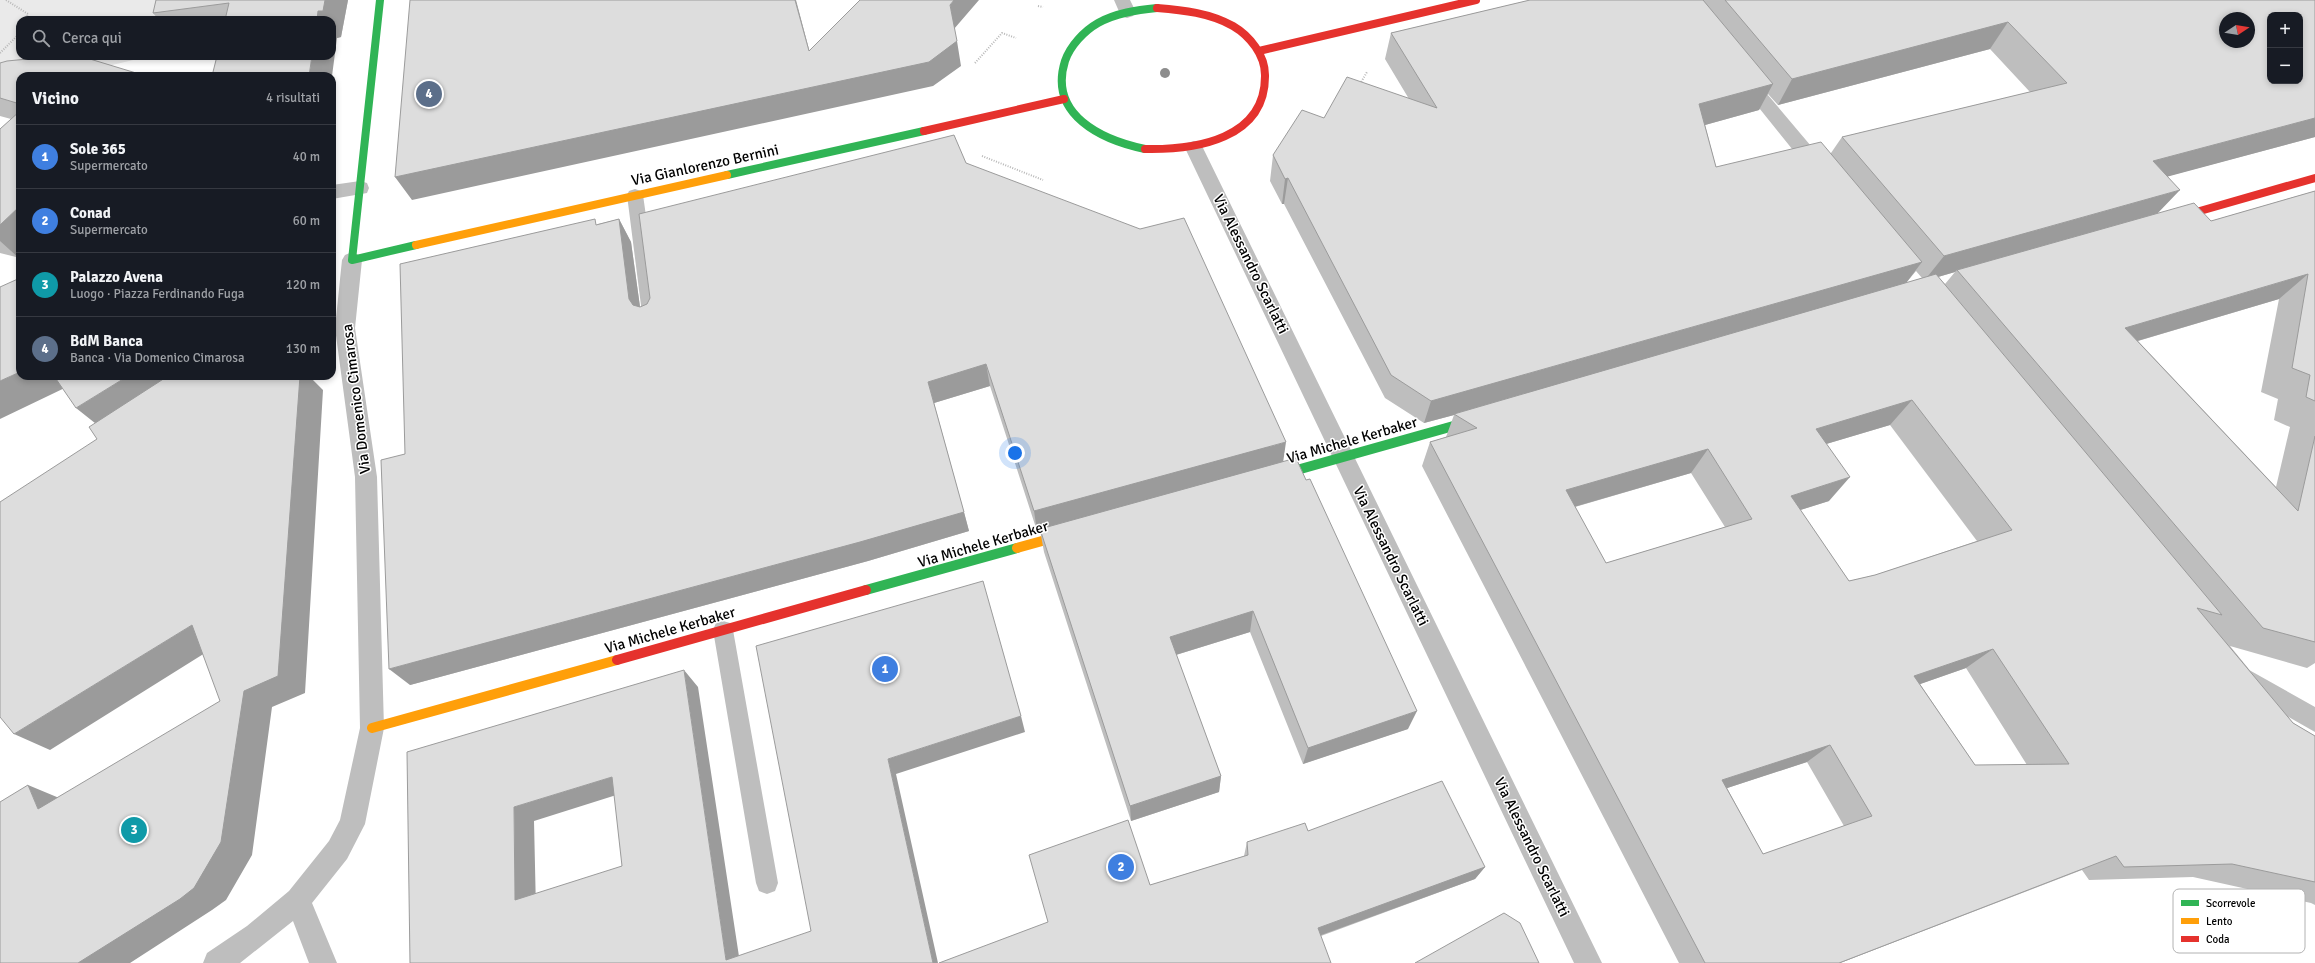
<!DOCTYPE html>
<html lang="it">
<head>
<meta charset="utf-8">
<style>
  :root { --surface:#171b24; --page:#20242c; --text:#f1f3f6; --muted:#9ea1a6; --line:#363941; --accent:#adaeaf }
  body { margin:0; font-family:Signika,sans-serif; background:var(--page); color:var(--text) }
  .controls { position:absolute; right:12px; top:12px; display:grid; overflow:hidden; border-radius:8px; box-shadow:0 2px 6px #0003 }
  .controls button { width:36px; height:36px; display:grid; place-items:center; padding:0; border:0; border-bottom:1px solid var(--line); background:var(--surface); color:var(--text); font:20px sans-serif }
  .compass { position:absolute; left:2219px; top:12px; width:36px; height:36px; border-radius:50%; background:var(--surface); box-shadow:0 2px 6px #0003; rotate:78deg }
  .you { position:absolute; left:1015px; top:453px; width:14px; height:14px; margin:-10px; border:3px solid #fff; border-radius:50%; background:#1a73e8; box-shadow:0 0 0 6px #1a73e833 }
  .badge { display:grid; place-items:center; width:26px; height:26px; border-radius:50%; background:var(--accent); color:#fff; font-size:13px; font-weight:700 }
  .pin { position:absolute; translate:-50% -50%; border:2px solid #fff; box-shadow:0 1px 4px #0006 }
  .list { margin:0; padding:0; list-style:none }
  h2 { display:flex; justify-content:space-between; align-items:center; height:52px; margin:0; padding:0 16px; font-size:17px }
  h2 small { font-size:13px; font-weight:400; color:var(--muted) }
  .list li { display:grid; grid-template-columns:26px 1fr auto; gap:12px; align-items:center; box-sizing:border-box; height:64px; padding:0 16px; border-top:1px solid var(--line) }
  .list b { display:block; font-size:15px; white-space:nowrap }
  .list p { margin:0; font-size:13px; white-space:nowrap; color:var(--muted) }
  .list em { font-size:13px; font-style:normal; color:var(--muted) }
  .icon { flex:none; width:22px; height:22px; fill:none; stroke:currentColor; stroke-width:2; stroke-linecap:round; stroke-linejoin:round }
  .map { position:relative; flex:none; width:2315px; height:963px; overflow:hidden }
  .search { position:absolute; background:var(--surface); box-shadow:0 2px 6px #0003; left:16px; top:16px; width:320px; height:44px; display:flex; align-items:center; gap:10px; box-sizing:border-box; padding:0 14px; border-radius:12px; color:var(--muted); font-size:15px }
  .panel { position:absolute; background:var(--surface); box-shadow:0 2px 6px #0003; left:16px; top:72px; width:320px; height:308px; border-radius:12px }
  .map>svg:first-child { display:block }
  .green { fill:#eaeaea }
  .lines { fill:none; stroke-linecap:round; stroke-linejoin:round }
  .path { stroke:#b8b8b8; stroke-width:2; stroke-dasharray:1 1.5; stroke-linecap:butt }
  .lane { fill:#bebebe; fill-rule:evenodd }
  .street { fill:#bebebe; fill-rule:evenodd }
  .fast-far1 { stroke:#30b455; stroke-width:8 }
  .fast { stroke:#30b455; stroke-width:10 }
  .slow-far1 { stroke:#ff9f0a; stroke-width:8 }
  .slow { stroke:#ff9f0a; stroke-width:10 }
  .jam-far1 { stroke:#e5322d; stroke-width:8 }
  .jam { stroke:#e5322d; stroke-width:10 }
  .tree { fill:#8d8d8d }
  .wall { fill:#bebebe; fill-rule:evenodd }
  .shaded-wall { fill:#9b9b9b }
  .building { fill:#ddd; stroke:#9b9b9b; fill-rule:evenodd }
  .labels { text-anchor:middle; stroke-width:3; stroke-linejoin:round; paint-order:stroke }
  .street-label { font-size:15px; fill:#000; stroke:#fff }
  .key { fill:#fff; stroke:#b2b2b2; stroke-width:1 }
  .key-label { font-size:11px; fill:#000 }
</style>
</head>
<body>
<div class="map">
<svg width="2315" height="963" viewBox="0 0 2315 963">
  <rect width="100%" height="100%" fill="#fff"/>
  <path class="green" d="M0,0H178L173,20H20V56H150L66,76H20L0,92Z"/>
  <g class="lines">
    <path class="path" d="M6,0L28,14L26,20
      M1038,6L1043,7
      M0,53L20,33
      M975,63L1002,33L1016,38
      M1360,84L1367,72
      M982,156L1043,180"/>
    <path class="lane" d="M635,189L641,191L643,195L661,321L658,326L652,328L646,326L643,321L627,195L629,191Z
      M723,621L730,623L733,630L778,883L775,891L767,894L759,891L756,883L713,630L716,623Z"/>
    <path class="street" d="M1114,0H1130L1136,12L1133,16L1127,18L1121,16Z
      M1745,73L1751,75L1827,165L1829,170L1827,175L1820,177L1813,175L1739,83L1736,79L1739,75Z
      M1194,141L1201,143L1203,148L1602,963H1574L1185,148L1187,143Z
      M360,181L367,183L369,188L367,193L332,199V185Z
      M352,252L359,255L362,260L355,328L377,477L384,728L365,824L347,859L312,903L337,963H309L293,921L240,963H203L207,953L247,926L289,891L329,841L340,820L360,728L355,477L335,328L342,260L345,255Z
      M2242,666L2315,707V732L2233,685L2230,677L2233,669Z"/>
    <path class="fast-far1" d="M380,0L352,260L416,245
      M1145,149C1102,140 1048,115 1065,61C1070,46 1084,31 1098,23C1116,13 1137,10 1157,8
      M727,175L924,131
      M1453,426L1478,419"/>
    <path class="fast" d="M1272,477L1457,425
      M866,590L1017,548"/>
    <path class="slow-far1" d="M416,245L727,175"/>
    <path class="slow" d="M1017,548L1071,533
      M372,728L617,660"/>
    <path class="jam-far1" d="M1259,51L1476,0
      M924,131L1064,99
      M1145,149C1196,150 1266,139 1265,75C1265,55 1250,36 1233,26C1210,13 1183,10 1157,8
      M2172,219L2315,178"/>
    <path class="jam" d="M617,660L866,590"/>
  </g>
  <circle class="tree" cx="1165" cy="73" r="5"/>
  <path class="wall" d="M156,0H348L341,37L337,38L332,20H159L153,13Z
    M1530,0H2315V137L2168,176L2157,213L2211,221L2315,191V663L2307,668L2230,646L2293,723L2315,736V905L2311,903L2193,877L2089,880L2082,870L1840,963H1679L1422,466L1430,442L1446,437L1454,415L1424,423L1385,398L1284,204H1282L1270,181L1273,155L1324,118L1409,99L1385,59L1391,33ZM1990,49L2030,92L1842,137L1831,153L1716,167L1705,125L1759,110L1768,94L1778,105ZM1916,271L1922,278L1906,283ZM1955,272L1945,284L1938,277ZM2279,299L2261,392L2278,399L2274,420L2290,427L2276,487L2138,341ZM1890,425L1977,541L1875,575L1849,581L1800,510L1829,501L1826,444ZM1691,473L1725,527L1606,563L1575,507ZM1966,668L2027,765H1975L1920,684ZM1807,762L1844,826L1763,854L1727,788Z
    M0,63L20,76V258L0,253V129L11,119L0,116Z
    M966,163L1283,462L1408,729L1303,764L1250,632L1176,655L1221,776L1219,792L1131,821L1044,552L1040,530L1037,531L990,386L934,403L969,531L868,561L410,685L405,454L598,224L619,219L631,242L640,307L647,304Z
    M1308,831L1485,867L1475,879L1321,936L1150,885L1244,856L1247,842Z"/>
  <path class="shaded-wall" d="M325,0H348L341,37L337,38L332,76H309L312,56H332V20H317L318,11Z
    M795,0H796L816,76L809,51Z
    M954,0H979L954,29L950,5Z
    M2008,22L1990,49L1778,105L1792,79Z
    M957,41L961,66L933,86L412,200L395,177Z
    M1773,84L1759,110L1687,130L1699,104Z
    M2315,118V137L2129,187L2153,161Z
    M1288,178L1284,204H1282L1285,179Z
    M2180,190L2156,215L1957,270L1955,272L1924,281L1944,256Z
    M20,206V259L0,241V225Z
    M619,219L631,242L642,321L629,299Z
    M1922,262L1903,287L1454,414V415L1424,423L1431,401Z
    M2308,274L2279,299L2100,352L2125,328Z
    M986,364L990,386L934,403L928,382Z
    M20,372V376H62L73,384L0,419V381Z
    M128,376H191L105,431L76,408Z
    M300,376H309L323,390L305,693L272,707L252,855L226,900L212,910L130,963H78L244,691Z
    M1912,400L1890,425L1796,453L1816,429Z
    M1286,442L1283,463L1037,531L1034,511Z
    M1708,449L1691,473L1553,513L1566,490Z
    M1850,477L1829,501L1772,519L1791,496Z
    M964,512L969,531L868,561L410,685L389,669Z
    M1253,611L1250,632L1169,657L1170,637Z
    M192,625L221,643L50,750L14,734Z
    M1993,649L1966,668L1889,695L1914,676Z
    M684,670L698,687L740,963L726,960Z
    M1417,711L1408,729L1303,764L1308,748Z
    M1021,716L1025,732L896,774L938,963H933L888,759Z
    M1830,745L1807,762L1703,796L1722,780Z
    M1221,776L1219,792L1131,821L1130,806Z
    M612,777L629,791L534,821L536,911L515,900L514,807Z
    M28,785L64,800L38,809Z
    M2116,856L1840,963H1839Z
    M1485,867L1475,879L1313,938L1318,928Z"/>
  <path class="building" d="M156,0H325L323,11H318L317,20H225L229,3L153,13Z
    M410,0H795L809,51L860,0H954L950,5L957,41L929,62L395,177Z
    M1530,0H1703L1773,84L1699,104L1716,167L1821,142L1922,262L1431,401L1391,375L1288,178L1285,179L1273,155L1302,110L1324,118L1347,77L1437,108L1391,33Z
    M1725,0H2315V118L2153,161L2180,190L1944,256L1842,137L2067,83L2008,22L1792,79ZM2270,15H2300V81H2270ZM2225,18H2249V42H2225Z
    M58,56H80L146,76H20V104L0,98V63L7,61Z
    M217,56H312L309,76H212Z
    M20,111V206L0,225V129Z
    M954,135L966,163L1140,229L1184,218L1286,442L1034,511L986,364L928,382L964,512L860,542L389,669L381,460L405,454L400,264L595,219L596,225L619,219L629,299L633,305L640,307L647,304L650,298L639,214Z
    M2315,191V401L2306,397L2310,375L2292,368L2308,274L2125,328L2298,511L2315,436V642L2263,628L1957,270L2194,203L2211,221Z
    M1936,274L2222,615L2197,608L2293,723L2315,736V882L2232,864L2124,867L2116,856L1839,963H1705L1430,442L1477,428L1454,414ZM1912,400L2012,530L1875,575L1849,581L1791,496L1850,477L1816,429ZM1708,449L1752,519L1606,563L1566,490ZM1993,649L2069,764L1975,765L1914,676ZM1830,745L1872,816L1763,854L1722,780Z
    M20,278V372L0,381V287Z
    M54,376H128L76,408Z
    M168,376H300L278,676L244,691L221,842L194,888L180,899L78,963H0V802L28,785L38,809L220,701L192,625L14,734L0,717V502L97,439L89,427Z
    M1296,458L1306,480L1310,479L1417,711L1308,748L1253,611L1170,637L1221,776L1130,806L1040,529Z
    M983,581L1021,716L888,759L933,963H410L407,752L684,670L726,960L811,931L756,646ZM612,777L622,866L515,900L514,807Z
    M1442,781L1485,867L1318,928L1331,963H939L1048,922L1029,855L1128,820L1150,885L1248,855L1247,842L1305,823L1308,831Z
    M1504,913L1520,923L1539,963H1415Z"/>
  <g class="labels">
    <g class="street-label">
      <text transform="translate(705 165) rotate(-12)" y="5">Via Gianlorenzo Bernini</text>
      <text transform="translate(1251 264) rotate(64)" y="5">Via Alessandro Scarlatti</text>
      <text transform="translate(356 399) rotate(-97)" y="5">Via Domenico Cimarosa</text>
      <text transform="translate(1352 440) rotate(-16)" y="5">Via Michele Kerbaker</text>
      <text transform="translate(983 544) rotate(-16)" y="5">Via Michele Kerbaker</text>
      <text transform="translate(1391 556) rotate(64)" y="5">Via Alessandro Scarlatti</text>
      <text transform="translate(670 630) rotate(-16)" y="5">Via Michele Kerbaker</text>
      <text transform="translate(1532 847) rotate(64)" y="5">Via Alessandro Scarlatti</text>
    </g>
  </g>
  <rect x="2173" y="889" width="132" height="64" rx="6" class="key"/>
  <rect x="2181" y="900" width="18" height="6" fill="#30b455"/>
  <rect x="2181" y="918" width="18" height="6" fill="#ff9f0a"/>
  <rect x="2181" y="936" width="18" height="6" fill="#e5322d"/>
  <g class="key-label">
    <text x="2206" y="907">Scorrevole</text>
    <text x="2206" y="925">Lento</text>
    <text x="2206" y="943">Coda</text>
  </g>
</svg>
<div class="controls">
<button>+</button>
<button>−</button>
</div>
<svg class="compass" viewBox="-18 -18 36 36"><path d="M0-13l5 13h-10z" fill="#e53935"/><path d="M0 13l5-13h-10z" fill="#9ea1a6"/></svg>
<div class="you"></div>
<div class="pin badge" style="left:885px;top:669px;background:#3f7fe0">1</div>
<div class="pin badge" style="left:1121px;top:867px;background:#3f7fe0">2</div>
<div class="pin badge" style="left:134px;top:830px;background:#0f9aa8">3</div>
<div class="pin badge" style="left:429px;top:94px;background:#5c6f8a">4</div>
<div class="search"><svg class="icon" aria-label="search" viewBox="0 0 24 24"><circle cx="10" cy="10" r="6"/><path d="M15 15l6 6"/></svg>Cerca qui</div>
<section class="panel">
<h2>Vicino<small>4 risultati</small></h2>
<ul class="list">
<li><span class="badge" style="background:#3f7fe0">1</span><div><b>Sole 365</b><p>Supermercato</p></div><em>40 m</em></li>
<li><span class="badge" style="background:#3f7fe0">2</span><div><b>Conad</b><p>Supermercato</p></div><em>60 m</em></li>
<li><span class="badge" style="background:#0f9aa8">3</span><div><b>Palazzo Avena</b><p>Luogo · Piazza Ferdinando Fuga</p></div><em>120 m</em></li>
<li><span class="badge" style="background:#5c6f8a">4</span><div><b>BdM Banca</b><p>Banca · Via Domenico Cimarosa</p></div><em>130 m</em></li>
</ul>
</section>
</div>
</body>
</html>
